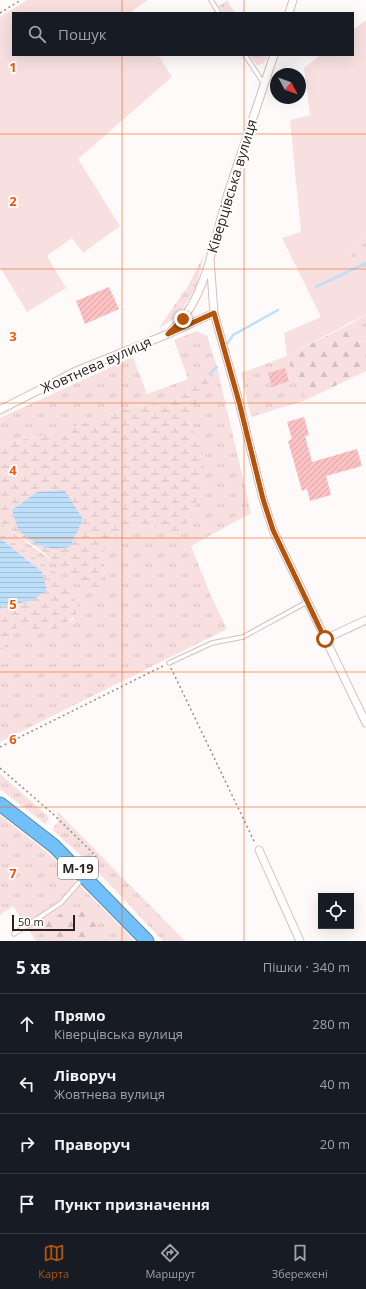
<!DOCTYPE html>
<html lang="uk">
<head>
<meta charset="utf-8">
<style>
  :root { --surface:#171b24; --page:#20242c; --text:#f1f3f6; --muted:#9ea1a6; --line:#363941; --accent:#b45309 }
  body { margin:0; font-family:"Open Sans",sans-serif; background:var(--page); color:var(--text) }
  .controls { position:absolute; right:12px; bottom:12px; display:grid; overflow:hidden; border-radius:0px; box-shadow:0 4px 16px #0002 }
  .controls button { width:36px; height:36px; display:grid; place-items:center; padding:0; border:0; border-bottom:1px solid var(--line); background:var(--surface); color:var(--text); font:20px sans-serif }
  .compass { position:absolute; left:270px; top:68px; width:36px; height:36px; border-radius:50%; background:var(--surface); box-shadow:0 4px 16px #0002; rotate:131deg }
  .scale { position:absolute; left:12px; bottom:10px; width:63px; box-sizing:border-box; padding-left:4px; border:2px solid #281f1f; border-top:0; font-size:11px; line-height:14px; white-space:nowrap; color:#281f1f; -webkit-text-stroke:3px #fff; paint-order:stroke }
  .stop { position:absolute; width:12px; height:12px; margin:-9px; border:3px solid #b45309; border-radius:50%; background:#fff }
  .stop.end { background:#b45309; border-color:#fff; box-shadow:0 1px 4px #0008 }
  .list { margin:0; padding:0; list-style:none }
  h2 { display:flex; justify-content:space-between; align-items:center; height:52px; margin:0; padding:0 16px; font-size:17px }
  h2 small { font-size:13px; font-weight:400; color:var(--muted) }
  .list li { display:grid; grid-template-columns:26px 1fr auto; gap:12px; align-items:center; box-sizing:border-box; height:60px; padding:0 16px; border-top:1px solid var(--line) }
  .list b { display:block; font-size:15px; white-space:nowrap }
  .list p { margin:0; font-size:13px; white-space:nowrap; color:var(--muted) }
  .list em { font-size:13px; font-style:normal; color:var(--muted) }
  .icon { flex:none; width:22px; height:22px; fill:none; stroke:currentColor; stroke-width:2; stroke-linecap:round; stroke-linejoin:round }
  .map { position:relative; flex:none; width:366px; height:941px; overflow:hidden }
  .search { position:absolute; background:var(--surface); box-shadow:0 4px 16px #0002; left:12px; right:12px; top:12px; height:44px; display:flex; align-items:center; gap:10px; box-sizing:border-box; padding:0 14px; border-radius:0px; color:var(--muted); font-size:15px }
  .sheet { height:292px; background:var(--surface) }
  nav { display:flex; justify-content:space-around; align-items:center; box-sizing:border-box; height:56px; border-top:1px solid var(--line); background:var(--surface); font-size:11px; color:var(--muted) }
  nav a { display:grid; justify-items:center; gap:2px }
  nav .on { color:var(--accent) }
  .map>svg:first-child { display:block }
  .grass { fill:url(#grass-tufts) }
  .forest { fill:url(#forest-firs) }
  .wetland { fill:url(#wetland-marsh) }
  .garden { fill:#f8e0e0 }
  .water { fill:url(#water-rules) }
  .lines { fill:none; stroke-linecap:round; stroke-linejoin:round }
  .stream { stroke:#bedff9; stroke-width:2.5 }
  .building { fill:url(#building-hatch) }
  .lane-casing { stroke:#d7bebe; stroke-width:5.5 }
  .street-casing { stroke:#d7bebe; stroke-width:9 }
  .highway-casing { stroke:#5788ad; stroke-width:15 }
  .path { stroke:#948d8d; stroke-width:1.5; stroke-dasharray:2 3; stroke-linecap:butt }
  .lane { stroke:#fff; stroke-width:3.5 }
  .street { stroke:#fff; stroke-width:7 }
  .highway { stroke:#71c0f9; stroke-width:13 }
  .route { stroke:#b45309; stroke-width:5 }
  .grid { fill:none; stroke:#e8590c; stroke-width:1; stroke-opacity:0.55 }
  .labels { text-anchor:middle; stroke-width:4; stroke-linejoin:round; paint-order:stroke }
  .shield { fill:#fff; stroke:#686262; stroke-width:1 }
  .shield-label { font-size:13px; font-weight:bold; fill:#281f1f }
  .street-label { font-size:14px; fill:#281f1f; stroke:#fff }
  .grid-label { font-size:13px; text-anchor:middle; font-weight:bold; fill:#e8590c; stroke:#fff; stroke-width:4; stroke-linejoin:round; paint-order:stroke }
</style>
</head>
<body>
<div class="map">
<svg width="366" height="941" viewBox="0 0 366 941">
  <defs>
    <pattern id="grass-tufts" width="24" height="20" patternUnits="userSpaceOnUse"><rect width="24" height="20" fill="#f8e0e0"/><path d="M3 7l-1-3M5 7V3M7 7l1-3M15 17l-1-3M17 17v-4M19 17l1-3" fill="none" stroke="#d5c0c0"/></pattern>
    <pattern id="forest-firs" width="22" height="20" patternUnits="userSpaceOnUse"><rect width="22" height="20" fill="#f8e0e0"/><path d="M5 1l3.5 6h-7zM16 11l3.5 6h-7z" fill="#d5c0c0"/></pattern>
    <pattern id="wetland-marsh" width="20" height="14" patternUnits="userSpaceOnUse"><rect width="20" height="14" fill="#f8e0e0"/><path d="M1 5h8M5 5V1M11 12h8M15 12V8" fill="none" stroke="#d5c0c0"/></pattern>
    <pattern id="water-rules" width="6" height="5" patternUnits="userSpaceOnUse"><rect width="6" height="5" fill="#bedff9"/><path d="M0 2.5h6" fill="none" stroke="#a3bfd5"/></pattern>
    <pattern id="building-hatch" width="6" height="6" patternUnits="userSpaceOnUse"><rect width="6" height="6" fill="#fcc2c3"/><path d="M-1 1l2-2M0 6l6-6M5 7l2-2" fill="none" stroke="#d8a6a7"/></pattern>
  </defs>
  <rect width="100%" height="100%" fill="#fffafa"/>
  <path class="grass" d="M227,0L235,13H223L219,6Z
    M249,55H268C266,61 264,65 257,65Z
    M366,237V268L359,271L347,247Z
    M204,255L196,288L178,316L158,329L188,286Z
    M366,314V341L362,343L352,323Z
    M197,331L207,336L217,367L251,513L191,546L211,596L227,629L0,742V654L19,624C45,631 50,632 74,619L55,572L0,533V523L54,562L105,575L101,556L110,539L129,525L158,528L202,450L187,418L203,375L190,390L170,402L136,406L109,414L56,433L0,444V418L133,357L147,394L188,379L174,340Z
    M287,356L306,400L251,417L241,373Z
    M0,774L48,816L49,819L45,824L0,789Z
    M57,811L185,941H163L97,871L52,829L58,822Z
    M0,815L48,853L135,941H83L84,940L40,925L47,941H36L13,906L0,915Z"/>
  <path class="forest" d="M352,323L362,343L366,341V371L306,400L287,356Z
    M73,907L96,916L99,936L83,941H47L40,925Z"/>
  <path class="wetland" d="M210,374V380L187,418L203,450L204,468L192,518L176,537L158,528L129,525L110,539L101,556L105,575V586L97,595L74,581L42,551L0,523V444L56,433L109,414L136,406L170,402L190,390L203,375Z
    M0,533L55,572L69,588L79,608C73,621 59,631 44,631C36,631 27,626 19,624L0,654V610L3,606L31,601L42,572L0,538Z"/>
  <path class="garden" d="M27,0H148L132,11L133,13H13V55H158L172,77L78,159L120,226L83,253L72,238L47,256L66,288L27,312L0,267V17Z
    M366,20V237L347,247L359,271L366,268V314L287,356L284,333L321,317L282,238L301,232L290,120L310,115L304,68L320,55H353V30Z"/>
  <path class="water" d="M64,490L83,519L70,547L55,549L40,546L18,530L12,510L37,492Z
    M0,538L42,572L47,590L31,601L3,606L0,610Z"/>
  <g class="lines">
    <path class="stream" d="M316,287L366,263
      M227,344L233,335L278,310
      M210,374L217,367"/>
  </g>
  <path class="building" d="M109,287L119,309L85,324L76,301Z
    M285,368L289,381L272,387L268,373Z
    M304,417L309,435L305,436L312,462L357,449L362,466L326,476L331,495L310,501L307,489L302,491L288,441L292,439L287,422Z"/>
  <g class="lines">
    <defs>
      <path id="lane" d="M211,0L219,13
        M245,55L264,84
        M169,663L212,643L243,637L307,602
        M14,934L61,903L82,879"/>
      <path id="street" d="M289,13L293,0
        M274,55L228,193L210,259L214,313L239,402L263,499L273,530L366,723
        M172,330C192,311 201,289 209,263
        M0,410L76,371L168,334L214,313
        M325,639L366,620
        M259,850L300,941"/>
      <path id="highway" d="M0,804L54,846L147,941"/>
    </defs>
    <use href="#lane" class="lane-casing"/>
    <use href="#street" class="street-casing"/>
    <use href="#highway" class="highway-casing"/>
    <path class="path" d="M0,13L21,0
      M171,668L255,843
      M0,747L165,665
      M0,768L52,813L96,856L90,868"/>
    <use href="#lane" class="lane"/>
    <use href="#street" class="street"/>
    <use href="#highway" class="highway"/>
  </g>
  <g class="lines">
    <path class="route" d="M183,319L168,334L214,313L239,402L263,499L273,530L325,639"/>
  </g>
  <path class="grid" d="M122,0V13M244,0V13M122,55V941M244,55V941M0,134H366M0,269H366M0,403H366M0,538H366M0,672H366M0,807H366"/>
  <g class="labels">
    <rect class="shield" x="58" y="857" width="40" height="22" rx="3"/>
    <g class="shield-label">
      <text x="78" y="873">М-19</text>
    </g>
    <g class="street-label">
      <text transform="translate(232 186) rotate(-73)" y="5">Ківерцівська вулиця</text>
      <text transform="translate(96 365) rotate(-24)" y="5">Жовтнева вулиця</text>
    </g>
  </g>
  <g class="grid-label">
    <text x="13" y="72">1</text>
    <text x="13" y="206">2</text>
    <text x="13" y="341">3</text>
    <text x="13" y="475">4</text>
    <text x="13" y="609">5</text>
    <text x="13" y="744">6</text>
    <text x="13" y="878">7</text>
  </g>
</svg>
<div class="controls">
<button><svg class="icon" aria-label="locate" viewBox="0 0 24 24"><circle cx="12" cy="12" r="6"/><path d="M12 2v4M12 18v4M2 12h4M18 12h4"/></svg></button>
</div>
<svg class="compass" viewBox="-18 -18 36 36"><path d="M0-13l5 13h-10z" fill="#e53935"/><path d="M0 13l5-13h-10z" fill="#9ea1a6"/></svg>
<div class="scale">50 m</div>
<div class="stop" style="left:325px;top:639px"></div>
<div class="stop end" style="left:183px;top:319px"></div>
<div class="search"><svg class="icon" aria-label="search" viewBox="0 0 24 24"><circle cx="10" cy="10" r="6"/><path d="M15 15l6 6"/></svg>Пошук</div>
</div>
<section class="sheet">
<h2>5 хв<small>Пішки · 340 m</small></h2>
<ul class="list">
<li><svg class="icon" aria-label="ahead" viewBox="0 0 24 24"><path d="M12 20V5M6 11l6-6 6 6"/></svg><div><b>Прямо</b><p>Ківерцівська вулиця</p></div><em>280 m</em></li>
<li><svg class="icon" aria-label="left" viewBox="0 0 24 24"><path d="M17 20v-9H6M10 6l-5 5 5 5"/></svg><div><b>Ліворуч</b><p>Жовтнева вулиця</p></div><em>40 m</em></li>
<li><svg class="icon" aria-label="right" viewBox="0 0 24 24"><path d="M7 20v-9h11M14 6l5 5-5 5"/></svg><div><b>Праворуч</b></div><em>20 m</em></li>
<li><svg class="icon" aria-label="arrive" viewBox="0 0 24 24"><path d="M6 21V4h12l-3 4 3 4H6"/></svg><div><b>Пункт призначення</b></div></li>
</ul>
</section>
<nav>
<a class="on"><svg class="icon" aria-label="map" viewBox="0 0 24 24"><path d="M3 6l6-2 6 2 6-2v14l-6 2-6-2-6 2zM9 4v14M15 6v14"/></svg>Карта</a>
<a><svg class="icon" aria-label="directions" viewBox="0 0 24 24"><path d="M12 3l9 9-9 9-9-9zM9 14v-3h6M13 9l2 2-2 2"/></svg>Маршрут</a>
<a><svg class="icon" aria-label="saved" viewBox="0 0 24 24"><path d="M7 4h10v16l-5-4-5 4z"/></svg>Збережені</a>
</nav>
</body>
</html>
